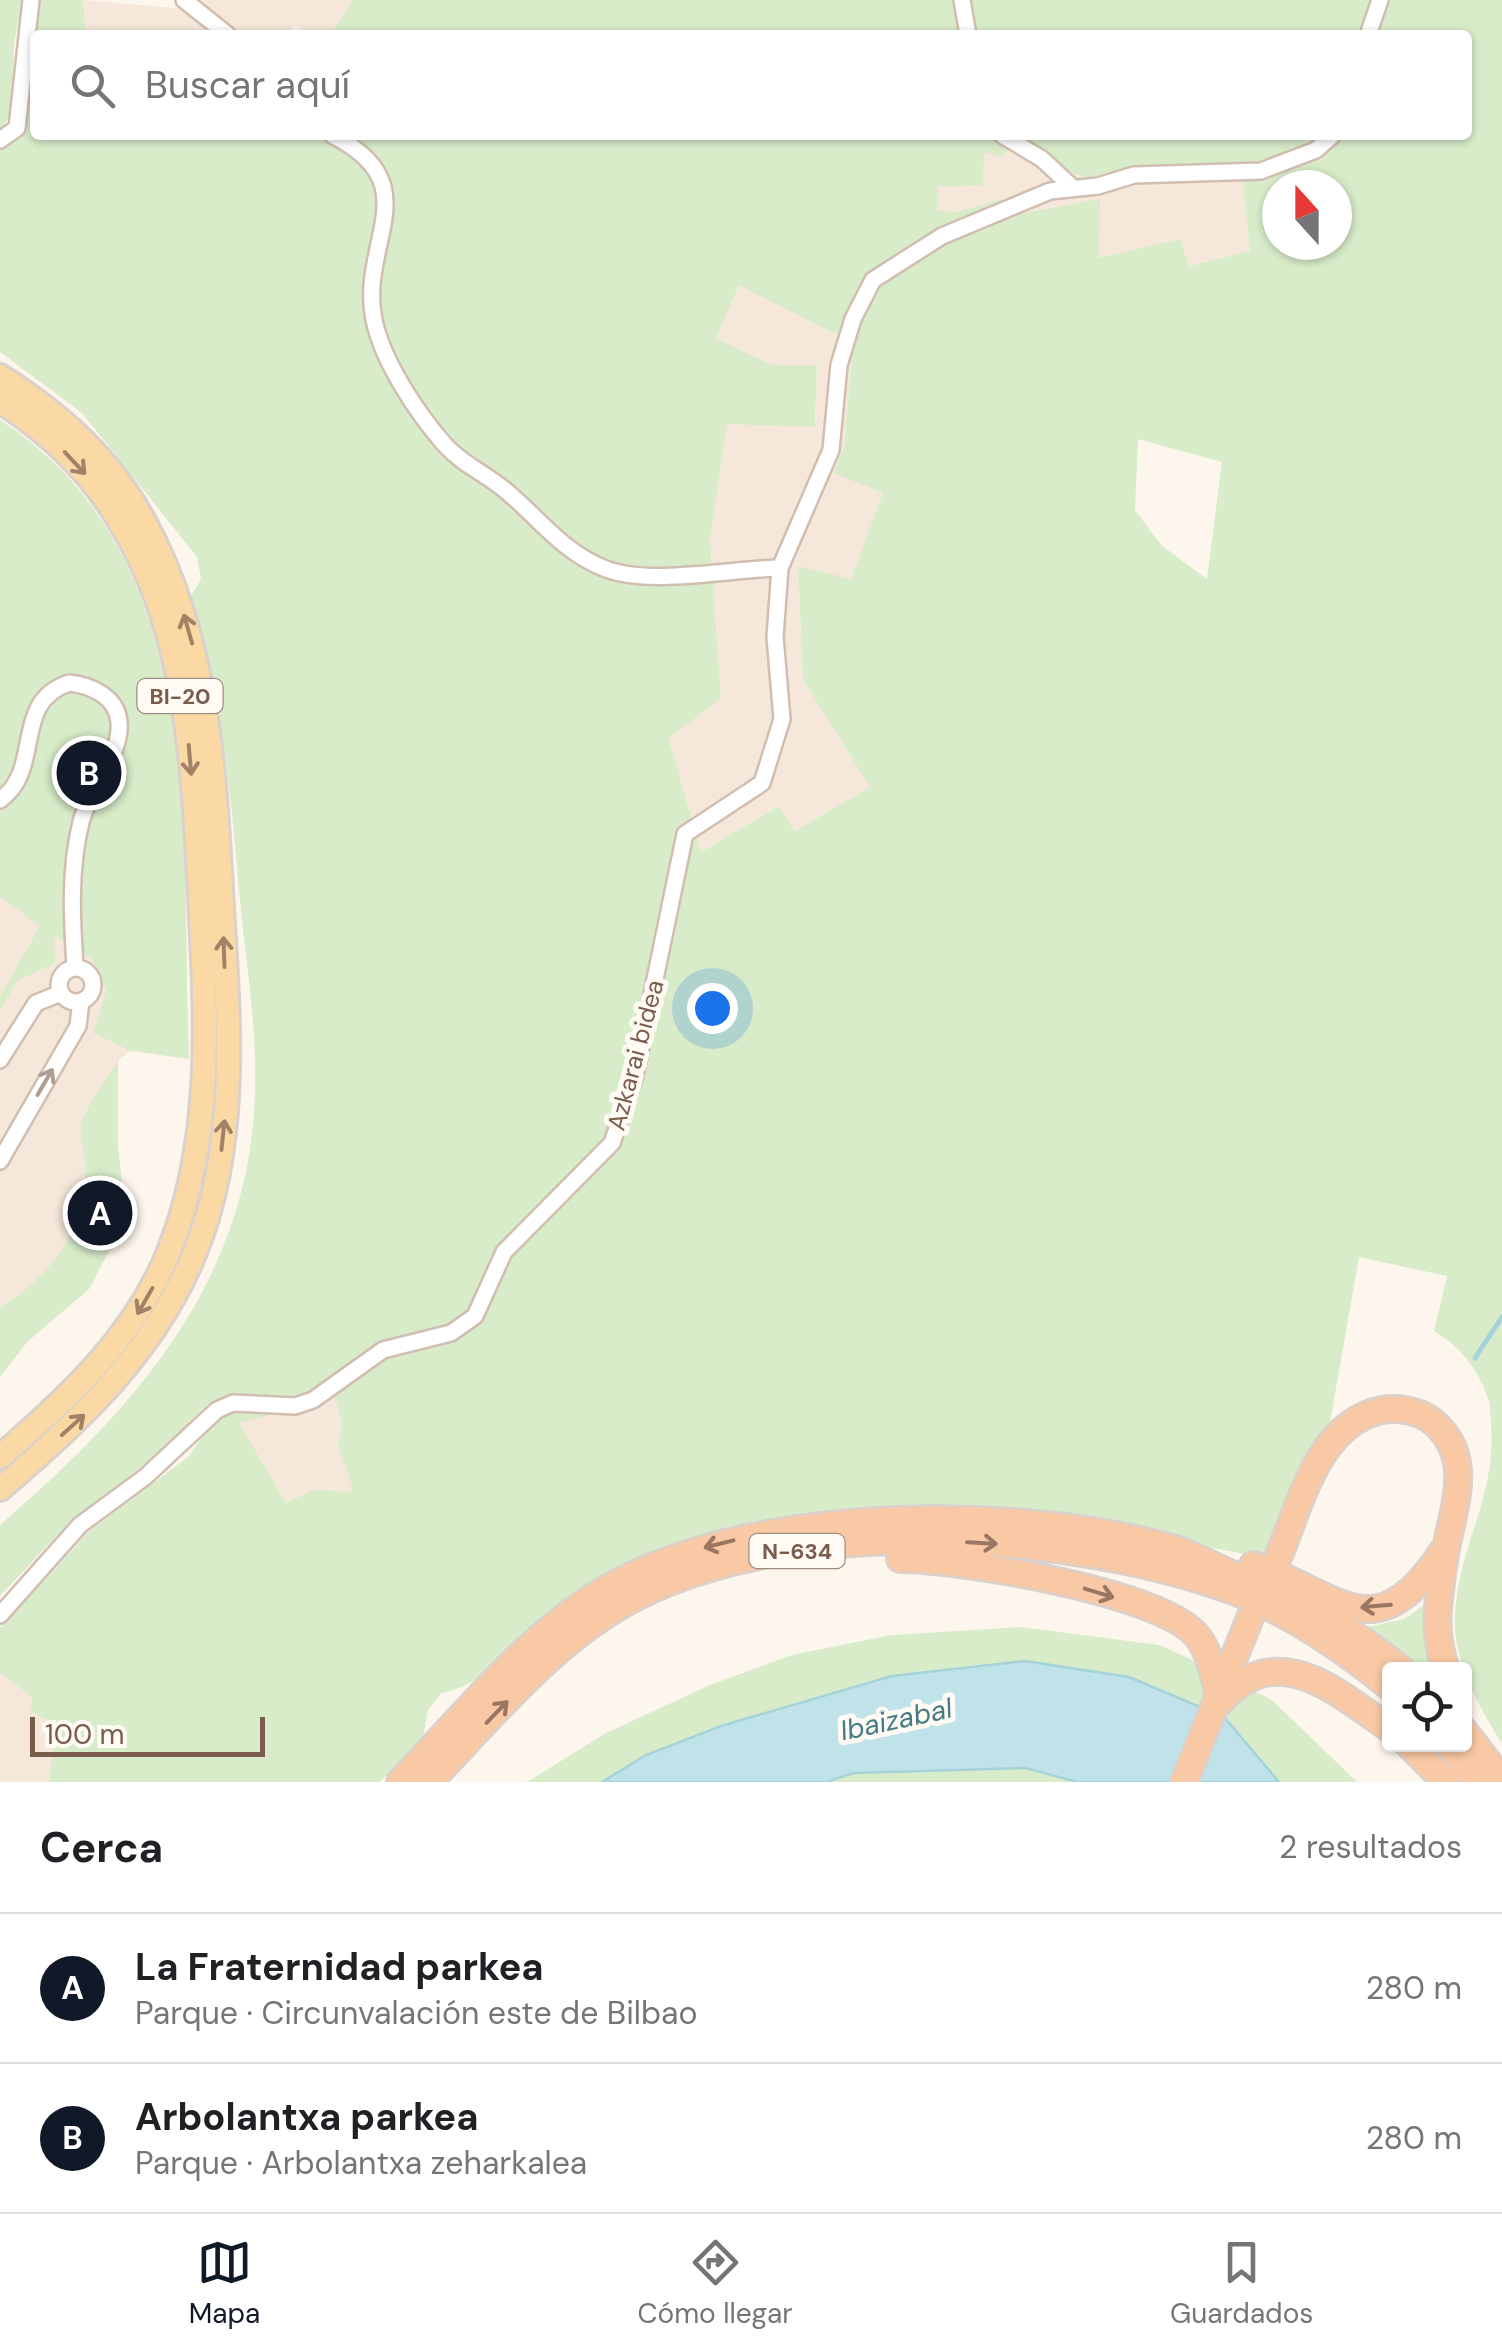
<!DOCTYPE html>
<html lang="es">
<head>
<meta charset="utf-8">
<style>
  :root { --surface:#fff; --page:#f2f2f2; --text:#202124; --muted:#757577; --line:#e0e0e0; --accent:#111827 }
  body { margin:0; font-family:"DM Sans",sans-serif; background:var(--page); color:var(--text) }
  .controls { position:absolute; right:30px; bottom:30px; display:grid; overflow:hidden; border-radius:10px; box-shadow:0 2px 8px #0004 }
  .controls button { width:90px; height:90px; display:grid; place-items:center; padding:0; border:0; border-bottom:2px solid var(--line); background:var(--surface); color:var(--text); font:50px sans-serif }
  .compass { position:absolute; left:1262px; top:170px; width:90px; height:90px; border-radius:50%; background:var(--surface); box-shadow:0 2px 8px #0004; rotate:339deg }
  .scale { position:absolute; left:30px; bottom:25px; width:235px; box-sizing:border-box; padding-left:10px; border:5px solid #7a5c4d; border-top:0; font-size:28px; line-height:35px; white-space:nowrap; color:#7a5c4d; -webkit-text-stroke:8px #fffaf3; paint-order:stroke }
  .you { position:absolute; left:712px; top:1008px; width:35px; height:35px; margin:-25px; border:8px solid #fff; border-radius:50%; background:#1a73e8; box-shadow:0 0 0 15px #1a73e833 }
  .badge { display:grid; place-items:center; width:65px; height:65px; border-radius:50%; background:var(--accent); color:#fff; font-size:32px; font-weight:700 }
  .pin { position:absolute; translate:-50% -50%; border:5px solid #fff; box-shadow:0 2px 10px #0006 }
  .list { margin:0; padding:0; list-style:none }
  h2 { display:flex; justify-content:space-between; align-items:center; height:130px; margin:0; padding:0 40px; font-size:42px }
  h2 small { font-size:32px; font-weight:400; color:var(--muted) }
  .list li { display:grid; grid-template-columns:65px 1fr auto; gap:30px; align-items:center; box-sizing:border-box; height:150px; padding:0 40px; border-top:2px solid var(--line) }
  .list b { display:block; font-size:38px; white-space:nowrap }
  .list p { margin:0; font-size:32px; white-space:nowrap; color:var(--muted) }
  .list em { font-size:32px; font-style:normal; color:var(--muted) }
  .icon { flex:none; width:55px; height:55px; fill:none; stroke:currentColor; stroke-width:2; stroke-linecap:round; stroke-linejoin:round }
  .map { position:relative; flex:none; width:1502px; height:1782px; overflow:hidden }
  .search { position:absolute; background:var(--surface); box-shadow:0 2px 8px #0004; left:30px; right:30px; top:30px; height:110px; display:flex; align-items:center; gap:25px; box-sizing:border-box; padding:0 35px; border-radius:10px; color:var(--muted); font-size:38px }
  .sheet { height:430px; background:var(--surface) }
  nav { display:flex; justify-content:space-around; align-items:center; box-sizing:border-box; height:140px; border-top:2px solid var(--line); background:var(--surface); font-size:28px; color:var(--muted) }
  nav a { display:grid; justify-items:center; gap:5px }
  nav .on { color:var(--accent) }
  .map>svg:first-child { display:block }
  .residential { fill:#f5e8da }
  .green { fill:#d8ecc9; fill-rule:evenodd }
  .water { fill:#bfe3e8; stroke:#a5d3da; stroke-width:2.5 }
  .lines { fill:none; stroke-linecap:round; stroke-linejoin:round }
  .stream { stroke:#a5d3da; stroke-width:5 }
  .minor-casing { stroke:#d1beb0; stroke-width:20 }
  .primary-casing { stroke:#dad1cd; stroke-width:28 }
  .trunk-casing { stroke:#dad1cd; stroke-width:30 }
  .minor { stroke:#fff; stroke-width:15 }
  .primary { stroke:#fbd9a5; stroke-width:22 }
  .trunk { stroke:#f9c8a4; stroke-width:25 }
  .oneway { stroke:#a18267 }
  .oneway2 { stroke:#af9d94 }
  .oneway3 { stroke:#9a7763 }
  .labels { text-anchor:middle; stroke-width:10; stroke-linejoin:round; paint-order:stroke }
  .shield { fill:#fffaf3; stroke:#a28b7f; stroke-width:2.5 }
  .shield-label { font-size:22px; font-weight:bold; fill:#7a5c4d }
  .street-label { font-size:25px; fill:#7a5c4d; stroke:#fffaf3 }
  .water-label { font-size:28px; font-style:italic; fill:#437c86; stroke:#fffaf3 }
</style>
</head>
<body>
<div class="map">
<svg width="1502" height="1782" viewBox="0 0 1502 1782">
  <rect width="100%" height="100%" fill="#fdf6ec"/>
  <path class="residential" d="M83,0L176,8L205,0H353L330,35H311L295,25L287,35H86Z
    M1019,135L1064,169L1109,174L1135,168L1241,166L1250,251L1188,266L1180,240L1098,258L1099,200L1003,217L1002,200L957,212L936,210L938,187L984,151L1002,156Z
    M738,284L853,343L844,448L834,473L884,492L851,580L798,567L803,680L870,787L793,831L778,806L701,852L669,737L721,698L710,540L727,423L815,427L816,414L817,365H772L716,338Z
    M0,420L66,473L104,525L156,634L181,829L189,1059L129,1051L118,1061V1146L124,1205L112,1245L89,1289L27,1342L0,1377Z
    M335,1396L342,1424L338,1445L353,1489L349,1493L313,1490L286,1503L238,1423Z
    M0,1673L32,1697L31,1712L56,1723L49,1782H0Z"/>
  <path class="green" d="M0,0H22L14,45L12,113L0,130Z
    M37,0H83L86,35H35V135H988L1009,148L1002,157L984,152L983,185L938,187L937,210L957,212L1001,199L1003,217L1100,199L1099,258L1180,239L1189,266L1250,251L1241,166L1136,168L1085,178L1064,169L1019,135H1467V35H973L968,0H1502V1743C1479,1708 1452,1658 1455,1615C1461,1529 1502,1498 1489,1401C1478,1369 1462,1348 1434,1331L1447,1276L1359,1257L1325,1451L1277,1560L1197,1545L919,1522L560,1621L549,1611C518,1642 485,1686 441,1693L428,1710L423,1737L380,1782H49L56,1723L30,1712L32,1697L0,1673V1628L17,1602L49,1576L87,1533L189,1456L226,1400L208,1404L158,1453L63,1529L0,1596V1525C136,1408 251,1279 255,1090C257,1028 246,963 240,901C231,799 222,694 191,596L201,579L197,557L82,413L0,352V148L21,135L26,121ZM1277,185H1337V245H1277ZM739,285L853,343L844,448L833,473L883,493L851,579L798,566L803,680L870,787L794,831L779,806L701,852L669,738L721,698L710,540L727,424L815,427L817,365H772L716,338ZM1138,439L1222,462L1207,579L1161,545L1135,510ZM335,1397L342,1424L338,1445L353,1489L348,1492L313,1490L286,1503L239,1423Z
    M353,0H956L962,35H330Z
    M0,420C212,557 180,841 189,1059L129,1050L93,1033L106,991L93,960L54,935L55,963L17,981L0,1011V997L40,926L0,897Z
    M118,1061V1146L124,1205L112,1245L89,1289L27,1342L0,1377V1307C48,1278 84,1234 86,1176C87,1160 78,1136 82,1122C89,1101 107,1079 118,1061Z
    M1430,1601L1436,1669H1422L1367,1627L1404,1619Z
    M1021,1627L1159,1645L1195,1661L1272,1700L1357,1782H1279L1224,1717L892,1676L721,1726L646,1755L602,1782H527L606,1733L710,1685L792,1655L892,1635Z
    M1026,1768L1077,1782H827L853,1773Z"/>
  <path class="water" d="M1025,1661L1129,1677L1224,1717L1279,1782H1077L1026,1768L853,1773L827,1782H602L646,1755L721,1726L892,1676Z"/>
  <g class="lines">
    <path class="stream" d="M1475,1358L1502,1317"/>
    <defs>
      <path id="minor" d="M184,0L228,35
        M962,0L968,35
        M1368,35L1380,0
        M332,135C431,185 358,242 374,320C383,362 417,413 445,445C462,464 486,474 505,490C539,518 563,553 606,569C650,586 731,569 780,568
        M1002,135L1042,159L1071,186
        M0,140L17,128L31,0
        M0,800C44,769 11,702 69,683C91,685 117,697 119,722C122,755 89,790 81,822C69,871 72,918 75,967
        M59 985a17 17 0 1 1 34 0a17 17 0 1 1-34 0Z
        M0,1060L36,1003L61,993
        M0,1161L78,1026L81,1001
        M0,1615L80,1525L145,1477L217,1410L233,1403L295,1406L313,1400L383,1350L451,1333L475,1316L504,1252L612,1143L635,1076L685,834L762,783L782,719L775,637L780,568L831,450L839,365L853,319L873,280L942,236L1050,191L1098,186L1134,175L1261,171L1316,150L1333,135"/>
      <path id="primary" d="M0,376C61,415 112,460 146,525C209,642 215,778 222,908C229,1021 239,1145 195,1252C155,1352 80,1420 0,1489
        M0,401C47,431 88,469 117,517C142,557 161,604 172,649C192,730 196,815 200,897C206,1015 214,1137 170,1249C136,1336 69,1397 0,1457"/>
      <path id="trunk" d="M900,1559C959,1559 1161,1592 1197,1636C1211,1653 1215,1681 1220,1702
        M1277,1560C1300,1507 1317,1423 1382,1410C1398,1407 1420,1411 1432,1421C1475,1456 1454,1505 1446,1549C1442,1569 1440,1589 1438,1609C1436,1631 1439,1649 1446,1670
        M1253,1565C1342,1596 1375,1653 1443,1551
        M1220,1702C1277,1637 1335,1691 1390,1729
        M1464,1731L1502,1780
        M1408,1744L1446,1782
        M1448,1744L1477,1782
        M400,1782C467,1713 531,1629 617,1583C763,1506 1018,1504 1175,1549C1196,1556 1217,1568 1238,1577C1302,1604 1347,1625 1402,1670
        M429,1782C490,1719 547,1648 623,1604C781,1514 1070,1529 1236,1592C1292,1614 1343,1649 1390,1687
        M1184,1782L1250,1618"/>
    </defs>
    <use href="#minor" class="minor-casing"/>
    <use href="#primary" class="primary-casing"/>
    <use href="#trunk" class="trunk-casing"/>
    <use href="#minor" class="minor"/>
    <use href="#primary" class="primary"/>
    <use href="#trunk" class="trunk"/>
  </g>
  <defs><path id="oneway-shaft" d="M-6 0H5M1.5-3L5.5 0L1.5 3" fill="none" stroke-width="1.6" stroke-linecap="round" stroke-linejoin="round" transform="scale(2.5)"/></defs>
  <g class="oneway">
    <use href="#oneway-shaft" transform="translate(75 463) rotate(47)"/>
    <use href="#oneway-shaft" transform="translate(188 629) rotate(-106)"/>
    <use href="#oneway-shaft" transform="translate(190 760) rotate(85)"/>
    <use href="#oneway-shaft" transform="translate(224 952) rotate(-92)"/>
    <use href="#oneway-shaft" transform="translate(223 1135) rotate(-84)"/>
    <use href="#oneway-shaft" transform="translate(145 1301) rotate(120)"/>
    <use href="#oneway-shaft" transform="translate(73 1425) rotate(-42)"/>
  </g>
  <use class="oneway2" href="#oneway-shaft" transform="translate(45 1082) rotate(-60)"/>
  <g class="oneway3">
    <use href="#oneway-shaft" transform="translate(982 1543) rotate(3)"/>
    <use href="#oneway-shaft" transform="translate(719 1544) rotate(166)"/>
    <use href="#oneway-shaft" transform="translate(1099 1593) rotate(17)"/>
    <use href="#oneway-shaft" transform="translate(1376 1606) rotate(175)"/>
    <use href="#oneway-shaft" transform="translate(497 1712) rotate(-46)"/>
  </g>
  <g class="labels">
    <g class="shield">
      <rect x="137.5" y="679" width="85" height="34" rx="8"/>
      <rect x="749.5" y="1534" width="95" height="34" rx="8"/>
    </g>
    <g class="shield-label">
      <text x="180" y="704">BI-20</text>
      <text x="797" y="1559">N-634</text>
    </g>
    <g class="street-label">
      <text transform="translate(635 1055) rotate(-75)" y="9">Azkarai bidea</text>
    </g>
    <g class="water-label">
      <text transform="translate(896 1719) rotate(-12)" y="10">Ibaizabal</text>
    </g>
  </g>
</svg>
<div class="controls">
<button><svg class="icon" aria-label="locate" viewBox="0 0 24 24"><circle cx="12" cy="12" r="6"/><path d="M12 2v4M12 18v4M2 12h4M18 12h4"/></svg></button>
</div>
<svg class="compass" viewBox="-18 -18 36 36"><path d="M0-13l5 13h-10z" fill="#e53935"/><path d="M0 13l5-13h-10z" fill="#757577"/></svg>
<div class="scale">100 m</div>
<div class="you"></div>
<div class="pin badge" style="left:100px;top:1213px">A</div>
<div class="pin badge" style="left:89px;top:773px">B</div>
<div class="search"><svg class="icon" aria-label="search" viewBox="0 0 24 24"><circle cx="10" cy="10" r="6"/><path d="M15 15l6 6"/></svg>Buscar aquí</div>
</div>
<section class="sheet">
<h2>Cerca<small>2 resultados</small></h2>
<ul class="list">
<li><span class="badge">A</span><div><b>La Fraternidad parkea</b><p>Parque · Circunvalación este de Bilbao</p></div><em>280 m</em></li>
<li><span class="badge">B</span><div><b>Arbolantxa parkea</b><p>Parque · Arbolantxa zeharkalea</p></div><em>280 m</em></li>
</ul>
</section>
<nav>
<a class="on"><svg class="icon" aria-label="map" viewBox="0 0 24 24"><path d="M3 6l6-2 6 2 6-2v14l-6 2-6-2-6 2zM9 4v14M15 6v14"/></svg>Mapa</a>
<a><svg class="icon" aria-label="directions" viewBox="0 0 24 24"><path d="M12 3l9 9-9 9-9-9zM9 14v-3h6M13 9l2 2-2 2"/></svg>Cómo llegar</a>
<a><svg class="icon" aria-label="saved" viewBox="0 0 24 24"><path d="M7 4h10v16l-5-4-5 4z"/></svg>Guardados</a>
</nav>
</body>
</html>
